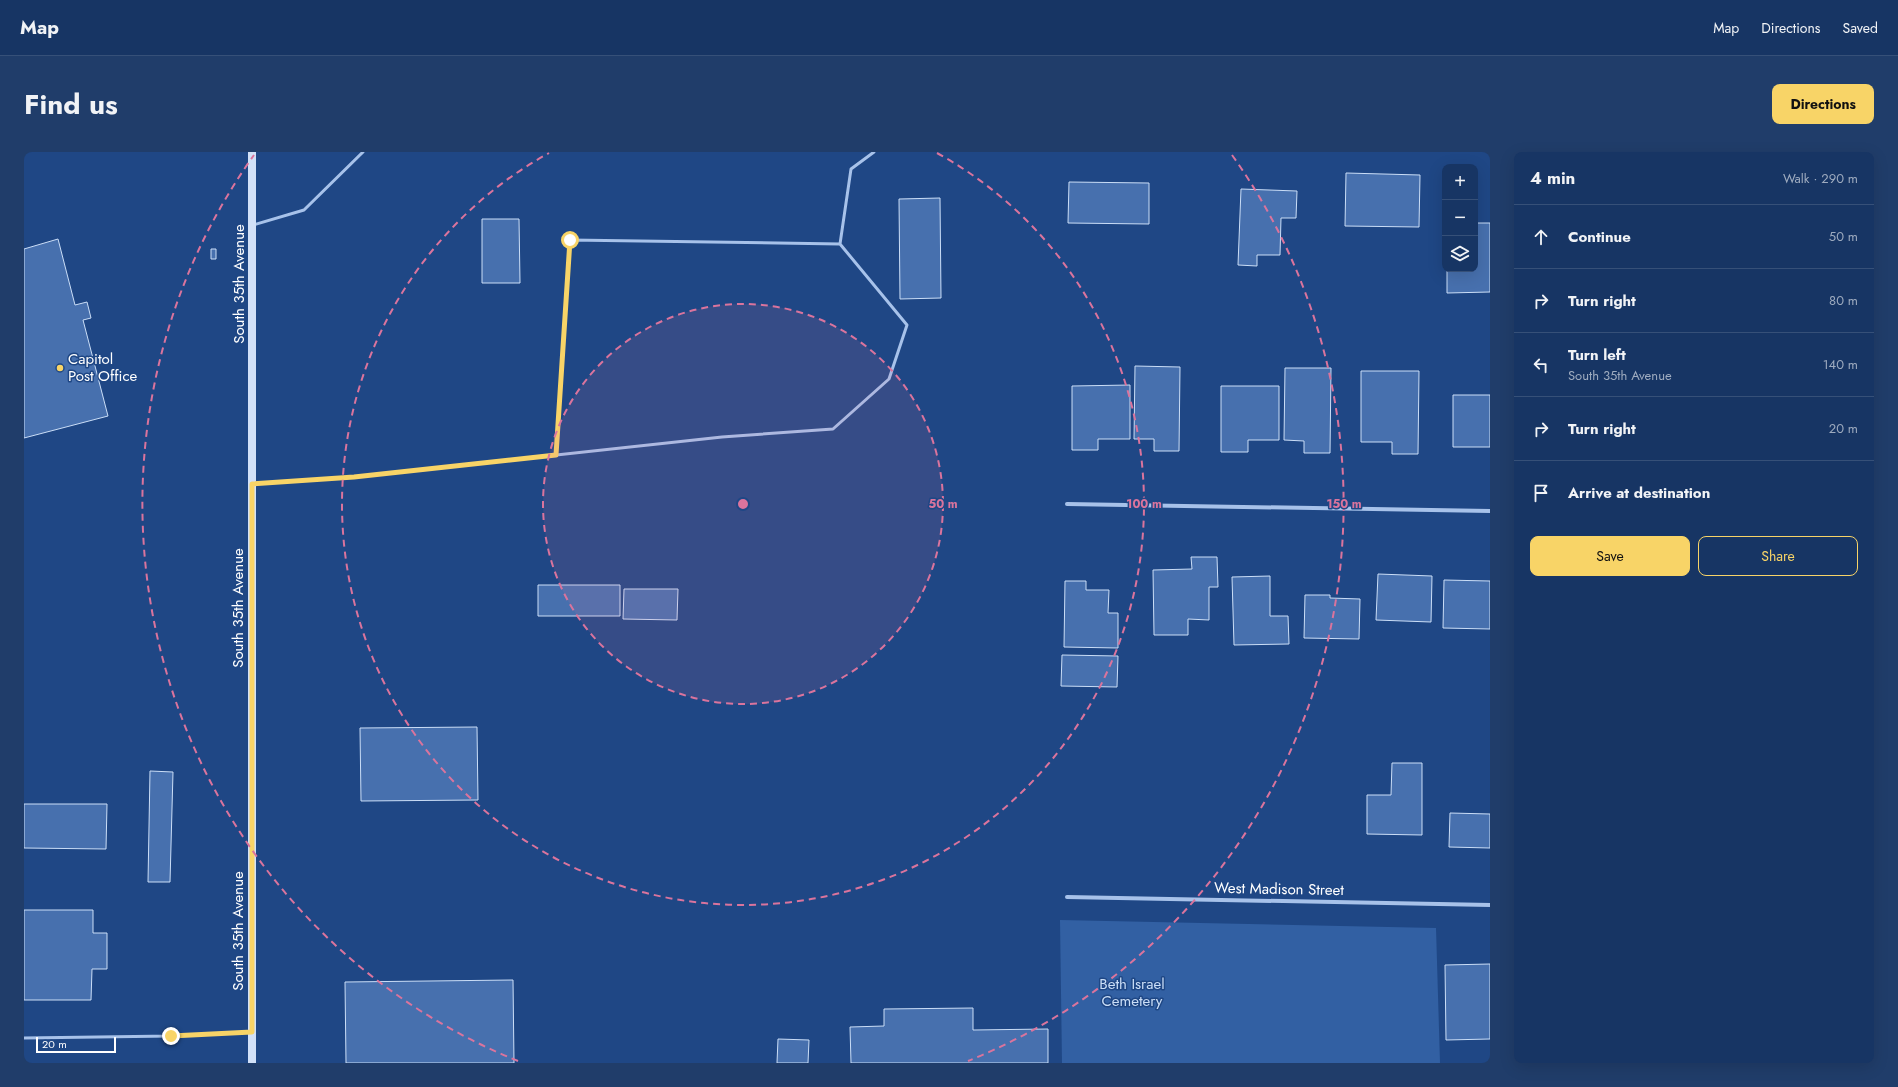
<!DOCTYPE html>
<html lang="en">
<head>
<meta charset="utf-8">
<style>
  :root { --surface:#173564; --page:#203d6a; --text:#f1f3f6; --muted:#9eabbf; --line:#365078; --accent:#f8d467 }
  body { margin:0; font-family:Jost,sans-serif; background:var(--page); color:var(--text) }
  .controls { position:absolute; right:12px; top:12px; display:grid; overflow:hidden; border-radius:8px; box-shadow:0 4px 16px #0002 }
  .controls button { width:36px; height:36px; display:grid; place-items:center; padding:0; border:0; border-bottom:1px solid var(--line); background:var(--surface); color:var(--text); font:20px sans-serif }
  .scale { position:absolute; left:12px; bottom:10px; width:80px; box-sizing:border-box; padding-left:4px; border:2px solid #fff; border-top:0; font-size:11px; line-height:14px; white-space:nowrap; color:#fff; -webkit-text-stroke:3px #1f4785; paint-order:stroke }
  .stop { position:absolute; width:12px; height:12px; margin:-9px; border:3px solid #f8d467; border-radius:50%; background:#fff }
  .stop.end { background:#f8d467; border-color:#fff; box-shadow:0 1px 4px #0008 }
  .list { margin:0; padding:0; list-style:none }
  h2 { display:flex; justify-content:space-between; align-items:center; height:52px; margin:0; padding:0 16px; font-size:17px }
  h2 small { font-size:13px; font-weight:400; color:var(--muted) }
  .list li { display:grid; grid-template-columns:26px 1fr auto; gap:12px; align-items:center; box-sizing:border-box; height:64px; padding:0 16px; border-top:1px solid var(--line) }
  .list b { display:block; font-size:15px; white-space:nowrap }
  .list p { margin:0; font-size:13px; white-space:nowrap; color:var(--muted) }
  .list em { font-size:13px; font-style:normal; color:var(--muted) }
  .actions { display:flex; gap:8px; padding:12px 16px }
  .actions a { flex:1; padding:9px 0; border:1px solid var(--accent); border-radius:8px; text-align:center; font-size:14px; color:var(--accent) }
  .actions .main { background:var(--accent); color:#111 }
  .icon { flex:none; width:22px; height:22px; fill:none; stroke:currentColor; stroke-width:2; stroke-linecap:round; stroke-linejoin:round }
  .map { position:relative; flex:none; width:1466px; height:911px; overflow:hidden; border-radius:8px }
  header { display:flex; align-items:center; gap:24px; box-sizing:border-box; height:56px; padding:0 20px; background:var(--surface); border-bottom:1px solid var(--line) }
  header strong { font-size:19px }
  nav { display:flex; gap:22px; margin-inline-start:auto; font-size:14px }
  .intro { display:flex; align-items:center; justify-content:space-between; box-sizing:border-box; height:96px; padding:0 24px }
  h1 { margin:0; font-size:28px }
  .button { padding:10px 18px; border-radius:8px; background:var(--accent); color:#111; font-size:14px; font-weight:700 }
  main { display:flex; gap:24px; padding:0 24px }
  aside { flex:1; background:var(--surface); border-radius:8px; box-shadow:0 4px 16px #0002 }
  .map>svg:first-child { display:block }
  .green { fill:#3260a3 }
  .building { fill:#4770ae; stroke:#cbdef7 }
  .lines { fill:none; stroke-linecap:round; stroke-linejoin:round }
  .service { stroke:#a7c2ea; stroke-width:3 }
  .minor { stroke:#a7c2ea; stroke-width:4 }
  .secondary { stroke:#d2e1f8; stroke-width:8 }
  .route { stroke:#f8d467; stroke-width:5 }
  .ring { fill:none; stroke:#da749d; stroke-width:2; stroke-dasharray:7 5 }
  .poi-dot { fill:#f8d467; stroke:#1f4785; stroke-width:1.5 }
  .labels { text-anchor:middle; stroke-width:3; stroke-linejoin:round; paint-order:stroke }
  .street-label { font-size:15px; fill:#fff; stroke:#1f4785 }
  .poi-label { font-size:15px; fill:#fff; stroke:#1f4785; text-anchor:start }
  .park-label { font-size:15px; fill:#cbdef7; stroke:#1f4785 }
  .centre { fill:#da749d; stroke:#1f4785; stroke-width:2 }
  .ring-label { font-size:12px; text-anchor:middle; font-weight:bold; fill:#da749d; stroke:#1f4785; stroke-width:3; stroke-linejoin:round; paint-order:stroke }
</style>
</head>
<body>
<header>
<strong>Map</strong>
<nav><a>Map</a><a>Directions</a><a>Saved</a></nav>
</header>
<div class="intro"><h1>Find us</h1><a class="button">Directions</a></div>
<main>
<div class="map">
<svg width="1466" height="911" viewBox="0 0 1466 911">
  <rect width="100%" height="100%" fill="#1f4785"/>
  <path class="green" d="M1036,768L1412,776L1416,911H1038Z"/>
  <path class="building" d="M1322,21L1396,23L1395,75L1321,74Z
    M1045,30L1125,31V72L1044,71Z
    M1217,37L1273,39L1272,66H1257L1256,103H1233V114L1214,113Z
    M916,46L917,146L876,147L875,47Z
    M1451,54H1452L1453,71H1466V140L1423,141V117H1451Z
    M458,67H495L496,131H458Z
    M34,87L51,153L63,150L67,166L59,168L84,264L0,286V97Z
    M187,97H192V107H187Z
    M1111,214L1156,215L1155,299H1130V287H1110Z
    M1261,216H1307L1306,301H1280V289L1260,288Z
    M1337,219H1395L1394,302H1368V290H1337Z
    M1106,233V287H1074V298H1048V234Z
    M1197,234H1255V288H1224V300H1197Z
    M1429,243H1466V295H1429Z
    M1167,405H1193L1194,435H1185V468L1164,467V483H1130L1129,418L1168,417Z
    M1354,422L1408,424L1407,470L1352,468Z
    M1246,424V464H1264L1265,492L1210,493L1208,425Z
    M1420,428L1466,429V477L1419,476Z
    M1041,429H1062V438H1085L1084,461H1094V496L1040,495Z
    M514,433H596V464H514Z
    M600,437H654L653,468L599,467Z
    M1281,443H1306V446L1336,447L1335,487L1280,486Z
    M1038,503L1094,504L1093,535L1037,534Z
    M453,575L454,648L337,649L336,576Z
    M1368,611H1398V683L1343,682V643H1367Z
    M126,619L149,620L146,730H124Z
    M0,652H83L82,697L0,696Z
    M1426,661L1466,662V696L1425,695Z
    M0,758H69V781H83V817H68L67,848H0Z
    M1466,812V887L1422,888L1421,813Z
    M489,828L490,911H322L321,830Z
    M949,856V878L1024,877V911H827L826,875L860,874V857Z
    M754,887L785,888L784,911H753Z"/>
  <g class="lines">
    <path class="service" d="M229,73L280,58L339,0
      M532,303L546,88L816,92L827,17L850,0
      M228,332L330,325L698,285L809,277L865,227L883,173L816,92
      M0,886L147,884L226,880"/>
    <path class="minor" d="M1043,352L1466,359
      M1043,745L1466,753"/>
    <path class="secondary" d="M228,911V0"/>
  </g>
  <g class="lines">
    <path class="route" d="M147,884L228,880V332L330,325L532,303L546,88"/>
  </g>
  <circle cx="719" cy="352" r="200" fill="#da749d" fill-opacity=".12"/>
  <g class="ring">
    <circle cx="719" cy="352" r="200"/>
    <path d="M913 1A401 401 0 1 1 525 1"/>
    <path d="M494 909A601 601 0 0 1 230 3M1208 3A601 601 0 0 1 944 909"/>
  </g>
  <circle class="poi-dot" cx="36" cy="216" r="4"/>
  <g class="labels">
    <g class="street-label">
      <text transform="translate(215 132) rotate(-90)" y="5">South 35th Avenue</text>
      <text transform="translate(214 456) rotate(-90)" y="5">South 35th Avenue</text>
      <text transform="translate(1255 737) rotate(1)" y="5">West Madison Street</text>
      <text transform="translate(214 779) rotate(-90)" y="5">South 35th Avenue</text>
    </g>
    <g class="poi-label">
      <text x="44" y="212">Capitol<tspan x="44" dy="17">Post Office</tspan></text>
    </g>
    <g class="park-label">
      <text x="1108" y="837">Beth Israel<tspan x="1108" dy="17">Cemetery</tspan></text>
    </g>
  </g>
  <circle cx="719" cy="352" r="6" class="centre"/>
  <g class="ring-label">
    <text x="919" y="356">50 m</text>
    <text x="1120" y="356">100 m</text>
    <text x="1320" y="356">150 m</text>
  </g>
</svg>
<div class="controls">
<button>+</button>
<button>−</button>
<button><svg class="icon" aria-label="layers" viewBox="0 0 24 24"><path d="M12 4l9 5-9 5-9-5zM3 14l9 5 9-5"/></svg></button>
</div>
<div class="scale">20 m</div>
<div class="stop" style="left:546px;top:88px"></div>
<div class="stop end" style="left:147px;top:884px"></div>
</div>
<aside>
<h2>4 min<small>Walk · 290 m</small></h2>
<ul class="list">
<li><svg class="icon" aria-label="ahead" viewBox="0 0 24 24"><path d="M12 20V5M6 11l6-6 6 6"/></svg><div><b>Continue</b></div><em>50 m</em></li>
<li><svg class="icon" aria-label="right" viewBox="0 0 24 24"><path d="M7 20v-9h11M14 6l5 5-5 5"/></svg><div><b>Turn right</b></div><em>80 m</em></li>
<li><svg class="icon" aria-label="left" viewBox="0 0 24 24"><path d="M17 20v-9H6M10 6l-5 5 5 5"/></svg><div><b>Turn left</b><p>South 35th Avenue</p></div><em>140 m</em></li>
<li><svg class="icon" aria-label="right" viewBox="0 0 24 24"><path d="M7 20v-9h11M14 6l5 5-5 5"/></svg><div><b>Turn right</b></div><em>20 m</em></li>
<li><svg class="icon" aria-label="arrive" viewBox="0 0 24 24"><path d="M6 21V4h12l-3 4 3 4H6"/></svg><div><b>Arrive at destination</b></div></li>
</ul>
<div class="actions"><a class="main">Save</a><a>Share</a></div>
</aside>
</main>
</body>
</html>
